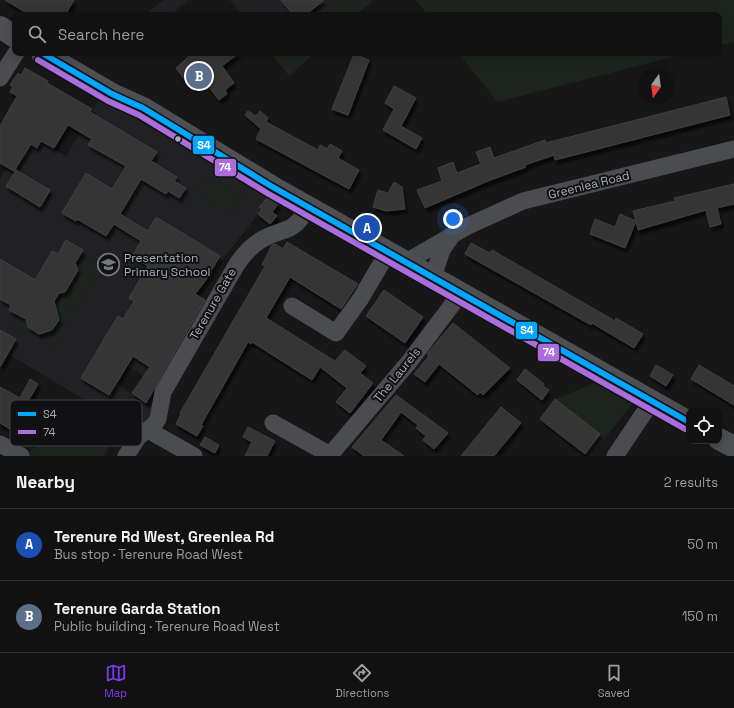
<!DOCTYPE html>
<html lang="en">
<head>
<meta charset="utf-8">
<style>
  :root { --surface:#111; --page:#1a1a1a; --text:#f1f3f6; --muted:#9c9d9f; --line:#303131; --accent:#7c3aed }
  body { margin:0; font-family:"Space Grotesk",sans-serif; background:var(--page); color:var(--text) }
  .controls { position:absolute; right:12px; bottom:12px; display:grid; overflow:hidden; border-radius:8px; box-shadow:0 2px 10px #0003 }
  .controls button { width:36px; height:36px; display:grid; place-items:center; padding:0; border:0; border-bottom:1px solid var(--line); background:var(--surface); color:var(--text); font:20px sans-serif }
  .compass { position:absolute; left:638px; top:68px; width:36px; height:36px; border-radius:50%; background:var(--surface); box-shadow:0 2px 10px #0003; rotate:194deg }
  .you { position:absolute; left:453px; top:219px; width:14px; height:14px; margin:-10px; border:3px solid #fff; border-radius:50%; background:#1a73e8; box-shadow:0 0 0 6px #1a73e833 }
  .badge { display:grid; place-items:center; width:26px; height:26px; border-radius:50%; background:var(--accent); color:#fff; font-size:13px; font-weight:700 }
  .pin { position:absolute; translate:-50% -50%; border:2px solid #fff; box-shadow:0 1px 4px #0006 }
  .list { margin:0; padding:0; list-style:none }
  h2 { display:flex; justify-content:space-between; align-items:center; height:52px; margin:0; padding:0 16px; font-size:17px }
  h2 small { font-size:13px; font-weight:400; color:var(--muted) }
  .list li { display:grid; grid-template-columns:26px 1fr auto; gap:12px; align-items:center; box-sizing:border-box; height:72px; padding:0 16px; border-top:1px solid var(--line) }
  .list b { display:block; font-size:15px; white-space:nowrap }
  .list p { margin:0; font-size:13px; white-space:nowrap; color:var(--muted) }
  .list em { font-size:13px; font-style:normal; color:var(--muted) }
  .icon { flex:none; width:22px; height:22px; fill:none; stroke:currentColor; stroke-width:2; stroke-linecap:round; stroke-linejoin:round }
  .map { position:relative; flex:none; width:734px; height:456px; overflow:hidden }
  .search { position:absolute; background:var(--surface); box-shadow:0 2px 10px #0003; left:12px; right:12px; top:12px; height:44px; display:flex; align-items:center; gap:10px; box-sizing:border-box; padding:0 14px; border-radius:8px; color:var(--muted); font-size:15px }
  .sheet { height:196px; background:var(--surface) }
  nav { display:flex; justify-content:space-around; align-items:center; box-sizing:border-box; height:56px; border-top:1px solid var(--line); background:var(--surface); font-size:11px; color:var(--muted) }
  nav a { display:grid; justify-items:center; gap:2px }
  nav .on { color:var(--accent) }
  .map>svg:first-child { display:block }
  .built { fill:#212123 }
  .green { fill:#1d241e }
  .building { fill:#353536; stroke:#3f4043; filter:url(#shadow) }
  .lines { fill:none; stroke-linecap:round; stroke-linejoin:round }
  .minor { stroke:#4b4c50; stroke-width:17 }
  .major { stroke:#4d4f52; stroke-width:22 }
  .bus-1-casing { stroke:#111113; stroke-width:9 }
  .bus-2-casing { stroke:#111113; stroke-width:9 }
  .bus-1 { stroke:#00a6ff; stroke-width:6 }
  .bus-2 { stroke:#a96edc; stroke-width:6 }
  .bus-dot { fill:#a8adb8; stroke:#111113; stroke-width:1.5 }
  .labels { text-anchor:middle; stroke-width:4; stroke-linejoin:round; paint-order:stroke }
  .street-label { font-size:12px; fill:#a8adb8; stroke:#111113 }
  .poi-label { font-size:12px; fill:#a8adb8; stroke:#111113; text-anchor:start }
  .key { fill:#111113; stroke:#3e4045; stroke-width:1 }
  .key-label { font-size:11px; fill:#a8adb8 }
  .line-badge { stroke:#111113; stroke-width:1.5 }
  .badge-label { font-size:11px; text-anchor:middle; font-weight:bold; fill:#fff }
</style>
</head>
<body>
<div class="map">
<svg width="734" height="456" viewBox="0 0 734 456">
  <defs>
    <filter id="shadow"><feDropShadow dx="2.5" dy="4.5" stdDeviation="1" flood-color="#0009"/></filter>
  </defs>
  <rect width="100%" height="100%" fill="#171717"/>
  <path class="built" d="M164,0H189L170,15H154L149,11Z
    M230,0H373L356,15H242Z
    M101,98L268,196L259,206L262,209L202,286H198L194,293L207,301L156,383L128,366L118,384L156,412L140,433L0,349V179L23,139L38,148L42,142L66,156Z"/>
  <path class="green" d="M230,0H239L251,15H242Z
    M344,0H373L356,15H325Z
    M415,0H734V42L719,46V15H428Z
    M271,53H315L289,76Z
    M459,53H688L497,102Z
    M208,174L244,197L233,215L196,192Z
    M86,256L102,266L77,308L65,301L82,272L78,270Z
    M61,304L74,312L53,348L49,345V339L46,337L39,341L12,325L15,320H18L25,305L28,327L39,334L52,330L59,320L55,307Z
    M598,382L633,403L591,456H587L555,399Z
    M121,389L151,415L140,428L112,404Z
    M99,407L120,421L119,430L104,456H29V452L49,436L59,438Z"/>
  <path class="building" d="M5,0H74L65,15H30Z
    M281,0H324L305,15H293Z
    M193,53H239L222,66L234,83L225,90L227,94L219,100L199,74L187,83L176,68Z
    M354,54L369,60L348,115L332,109Z
    M25,68L48,81L47,83L92,109L90,112L157,152L151,161L177,177L174,181L186,188L179,198L168,191L166,194L141,179L120,214L148,231L156,217L220,256L211,271L212,272L195,294L205,300L146,403L132,393L150,367L133,356L109,395L81,378L118,316L123,319L134,301L129,298L148,266L132,256L141,241L114,224L106,236L77,219L76,221L62,213L86,173L112,189L126,166L88,145L92,139L68,125L54,148L41,141L37,148L31,144L14,171L0,163V126L17,96L10,92L13,87L10,85L18,73L21,75Z
    M394,86L416,98L401,126L422,138L416,149L383,130L394,109L385,103Z
    M726,97L730,115L555,160L554,155L525,165L526,167L488,181L425,208L417,190L442,181L438,168L453,162L457,173L481,164L476,152L490,147L494,158L545,140L546,143Z
    M248,111L256,116L260,111L268,118L266,122L318,150L320,145L327,149L330,144L342,151L338,158L359,170L349,189L256,139L261,129L245,115Z
    M16,170L50,190L40,207L6,186Z
    M394,182L402,187L405,209L386,211L373,207L378,190L388,193Z
    M734,184V204L717,208L721,224L710,227L706,210L638,230L636,221L625,248L590,234L595,219L615,227L620,214L636,221L633,211L675,201L674,198Z
    M267,198L278,204L272,212L277,216L270,224L258,214L262,209L259,207Z
    M66,240L83,250L75,263L78,270L65,292L59,293L54,301L59,320L52,330L39,334L28,327L26,319L9,310L11,305L0,299V259L35,280L52,251L58,254Z
    M287,242L358,284L341,309L290,277L266,318L335,361L345,350L366,366L360,373L373,383L350,413L336,402L347,388L320,367L312,380L252,342L251,344L248,342L201,425L203,426L197,436L176,424L181,414L180,413L265,266L262,265L272,245L275,244L283,249Z
    M471,243L490,253L492,250L615,321L616,318L643,334L634,348L592,323L591,325L465,254Z
    M384,290L423,317L405,343L366,316Z
    M453,323L510,368L483,395L480,392L478,395L439,364L425,382L414,374L429,356L427,354L430,350Z
    M0,330L16,339L0,367Z
    M656,365L673,375L666,386L650,376Z
    M699,365L734,386V405L691,379Z
    M525,369L544,384L543,386L549,390L542,400L517,380Z
    M30,379L38,384L27,403L46,414L44,418L49,424L41,438L35,435L31,442L0,423V387L20,398Z
    M396,395L448,433L434,449L423,440L426,436L416,428L418,425L401,412L381,440L404,456H364L352,447Z
    M555,399L600,434L585,454L540,419Z
    M501,407L521,423L494,456H461Z
    M248,427L275,441L267,456H245L252,442L243,437Z
    M205,437L219,445L215,453L200,445Z"/>
  <g class="lines">
    <path class="minor" d="M0,78L16,53
      M406,262L468,226L523,201L734,149
      M433,277L442,250L451,237
      M292,306L336,333L361,298L388,252
      M273,423L332,456
      M150,428L155,434L194,456
      M0,444L21,456
      M330,455L409,362L461,293
      M126,456L138,437L154,425L158,419L163,392L237,264C244,254 251,246 261,240C285,226 291,236 308,208
      M615,456L652,401"/>
    <path class="major" d="M0,27L15,37
      M42,53L112,94L143,108L271,186L689,422
      M719,439L734,447"/>
    <defs>
      <path id="bus-1" d="M42,53L112,94L143,108L271,186L689,422"/>
      <path id="bus-2" d="M38,60L108,101L139,115L267,193L685,429"/>
    </defs>
    <use href="#bus-1" class="bus-1-casing"/>
    <use href="#bus-2" class="bus-2-casing"/>
    <use href="#bus-1" class="bus-1"/>
    <use href="#bus-2" class="bus-2"/>
  </g>
  <defs>
    <symbol id="school-ring" viewBox="-11 -11 22 22"><circle r="9.5" fill="#111113" stroke="#757880" stroke-width="1.5"/><path d="M0-5L7-2L0 1L-7-2ZM-4 1L0 2.5L4 1V4Q0 6-4 4Z" fill="#757880"/></symbol>
  </defs>
  <g fill-rule="evenodd">
    <use href="#school-ring" x="96" y="252" width="25" height="25"/>
  </g>
  <circle class="bus-dot" cx="178" cy="139" r="3.5"/>
  <g class="labels">
    <g class="street-label">
      <text transform="translate(589 185) rotate(-14)" y="4">Greenlea Road</text>
      <text transform="translate(213 304) rotate(-60)" y="4">Terenure Gate</text>
      <text transform="translate(397 375) rotate(-51)" y="4">The Laurels</text>
    </g>
    <g class="poi-label">
      <text x="124" y="262">Presentation<tspan x="124" dy="14">Primary School</tspan></text>
    </g>
  </g>
  <rect x="10" y="400" width="132" height="46" rx="6" class="key"/>
  <rect x="18" y="412" width="18" height="4" fill="#00a6ff"/>
  <rect x="18" y="430" width="18" height="4" fill="#a96edc"/>
  <g class="key-label">
    <text x="43" y="418">S4</text>
    <text x="43" y="436">74</text>
  </g>
  <g class="line-badge">
    <rect x="192" y="135" width="23" height="20" rx="4" fill="#00a6ff"/>
    <rect x="214" y="158" width="23" height="19" rx="4" fill="#a96edc"/>
    <rect x="515" y="321" width="23" height="19" rx="4" fill="#00a6ff"/>
    <rect x="537" y="343" width="23" height="19" rx="4" fill="#a96edc"/>
  </g>
  <g class="badge-label">
    <text x="204" y="149">S4</text>
    <text x="225" y="171">74</text>
    <text x="527" y="334">S4</text>
    <text x="549" y="356">74</text>
  </g>
</svg>
<div class="controls">
<button><svg class="icon" aria-label="locate" viewBox="0 0 24 24"><circle cx="12" cy="12" r="6"/><path d="M12 2v4M12 18v4M2 12h4M18 12h4"/></svg></button>
</div>
<svg class="compass" viewBox="-18 -18 36 36"><path d="M0-13l5 13h-10z" fill="#e53935"/><path d="M0 13l5-13h-10z" fill="#9c9d9f"/></svg>
<div class="you"></div>
<div class="pin badge" style="left:367px;top:228px;background:#1a4fb4">A</div>
<div class="pin badge" style="left:199px;top:76px;background:#5c6f8a">B</div>
<div class="search"><svg class="icon" aria-label="search" viewBox="0 0 24 24"><circle cx="10" cy="10" r="6"/><path d="M15 15l6 6"/></svg>Search here</div>
</div>
<section class="sheet">
<h2>Nearby<small>2 results</small></h2>
<ul class="list">
<li><span class="badge" style="background:#1a4fb4">A</span><div><b>Terenure Rd West, Greenlea Rd</b><p>Bus stop · Terenure Road West</p></div><em>50 m</em></li>
<li><span class="badge" style="background:#5c6f8a">B</span><div><b>Terenure Garda Station</b><p>Public building · Terenure Road West</p></div><em>150 m</em></li>
</ul>
</section>
<nav>
<a class="on"><svg class="icon" aria-label="map" viewBox="0 0 24 24"><path d="M3 6l6-2 6 2 6-2v14l-6 2-6-2-6 2zM9 4v14M15 6v14"/></svg>Map</a>
<a><svg class="icon" aria-label="directions" viewBox="0 0 24 24"><path d="M12 3l9 9-9 9-9-9zM9 14v-3h6M13 9l2 2-2 2"/></svg>Directions</a>
<a><svg class="icon" aria-label="saved" viewBox="0 0 24 24"><path d="M7 4h10v16l-5-4-5 4z"/></svg>Saved</a>
</nav>
</body>
</html>
